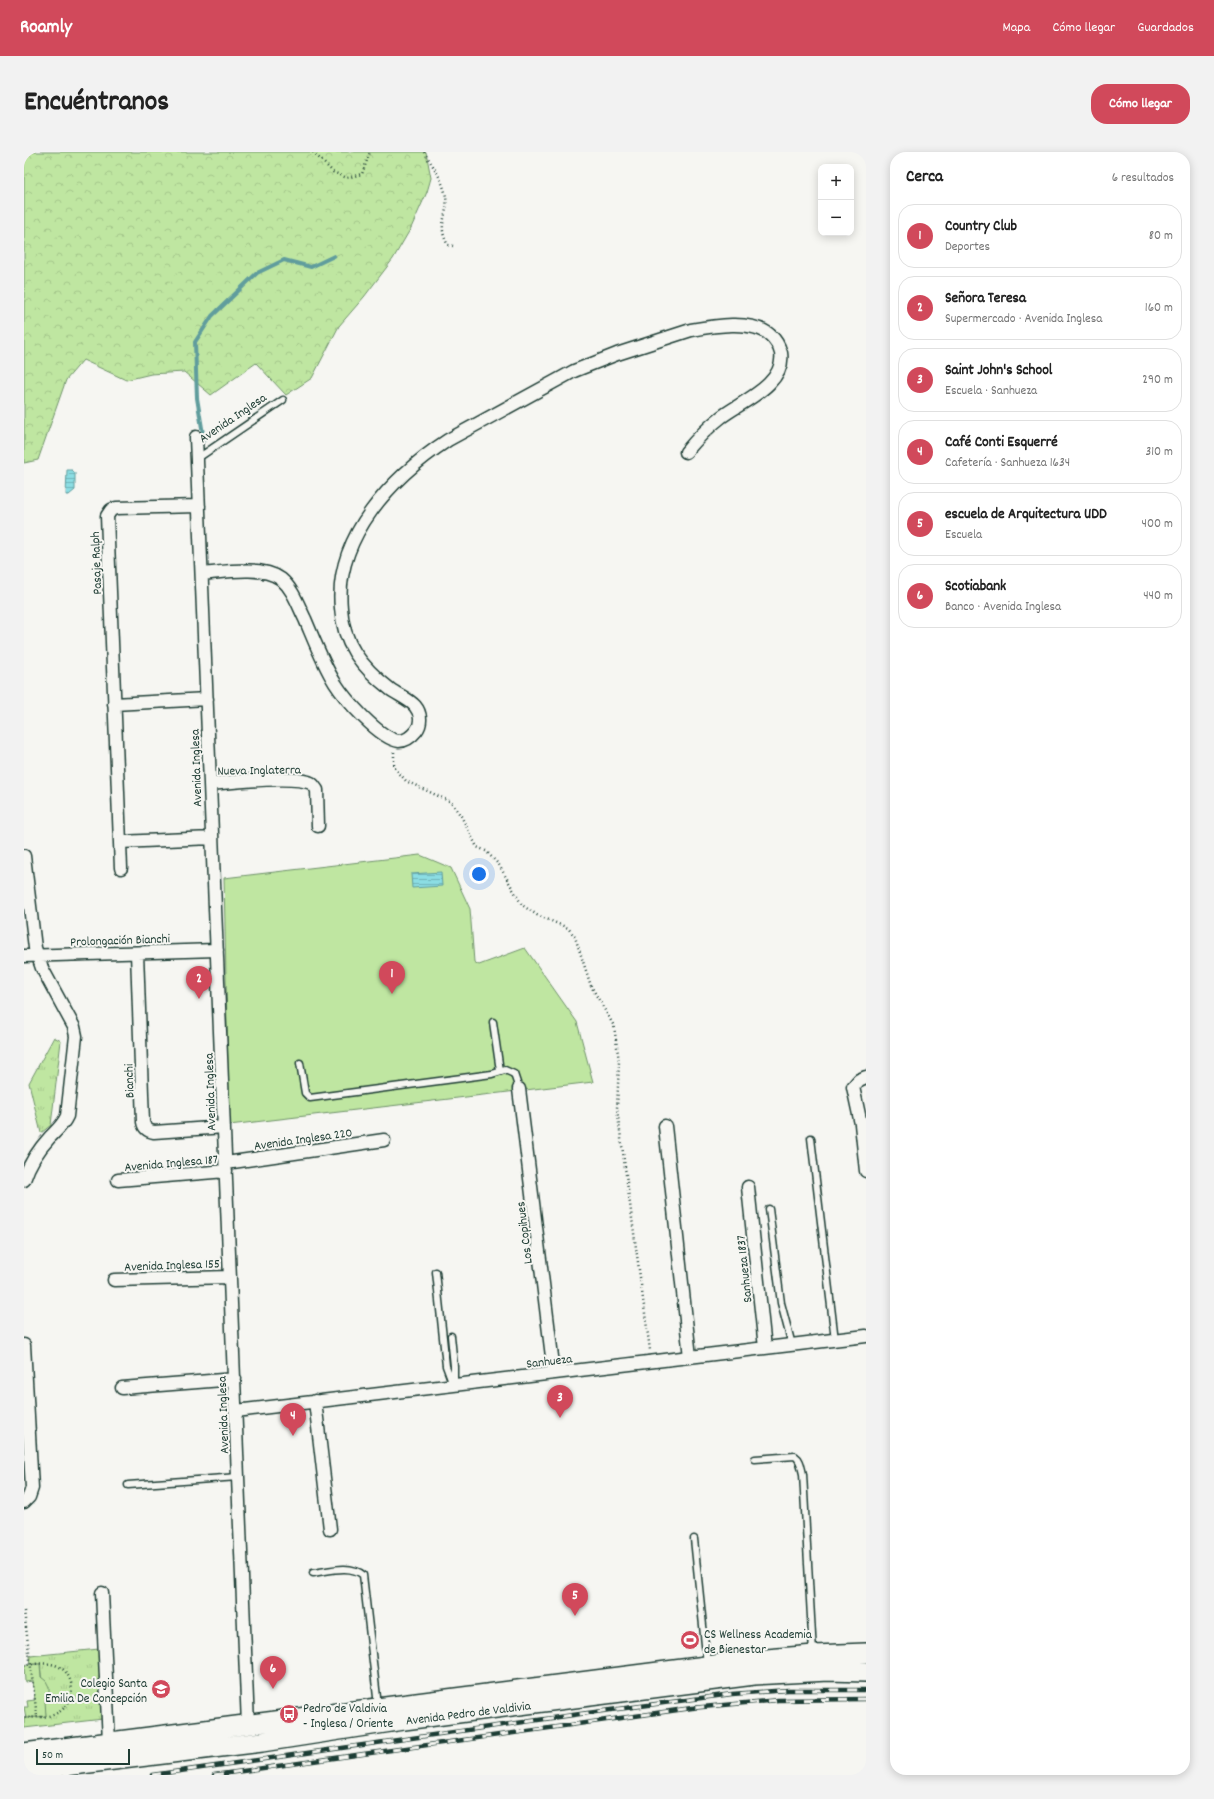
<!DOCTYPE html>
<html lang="es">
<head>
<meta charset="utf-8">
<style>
  :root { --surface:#fff; --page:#f2f2f2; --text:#222; --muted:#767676; --line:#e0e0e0; --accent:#d1495b }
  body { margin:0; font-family:Dekko,sans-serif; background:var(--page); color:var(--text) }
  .controls { position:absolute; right:12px; top:12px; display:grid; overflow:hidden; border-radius:8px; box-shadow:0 2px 10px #0003 }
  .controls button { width:36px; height:36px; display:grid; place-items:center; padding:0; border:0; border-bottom:1px solid var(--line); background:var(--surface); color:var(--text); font:20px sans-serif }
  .scale { position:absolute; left:12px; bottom:10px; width:94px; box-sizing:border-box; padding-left:4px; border:2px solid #1f3d34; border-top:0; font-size:11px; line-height:14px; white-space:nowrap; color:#1f3d34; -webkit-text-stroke:3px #f6f6f2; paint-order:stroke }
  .you { position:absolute; left:455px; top:722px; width:14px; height:14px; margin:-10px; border:3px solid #fff; border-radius:50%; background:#1a73e8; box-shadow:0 0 0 6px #1a73e833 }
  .badge { display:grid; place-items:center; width:26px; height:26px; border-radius:50%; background:var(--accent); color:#fff; font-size:13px; font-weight:700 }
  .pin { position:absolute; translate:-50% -33px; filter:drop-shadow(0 1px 2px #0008) }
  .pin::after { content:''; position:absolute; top:21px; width:14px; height:12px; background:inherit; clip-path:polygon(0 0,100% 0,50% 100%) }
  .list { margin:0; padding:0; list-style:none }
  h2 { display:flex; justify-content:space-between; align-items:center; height:52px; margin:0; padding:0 16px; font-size:17px }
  h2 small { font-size:13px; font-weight:400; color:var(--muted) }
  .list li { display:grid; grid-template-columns:26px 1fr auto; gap:12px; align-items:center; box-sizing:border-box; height:64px; margin:0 8px 8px; padding:0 8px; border:1px solid var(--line); border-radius:16px }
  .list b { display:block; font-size:15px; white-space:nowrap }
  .list p { margin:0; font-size:13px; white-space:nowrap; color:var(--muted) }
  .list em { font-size:13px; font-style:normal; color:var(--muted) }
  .map { position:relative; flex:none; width:842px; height:1623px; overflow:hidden; border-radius:16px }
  header { display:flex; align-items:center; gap:24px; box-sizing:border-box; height:56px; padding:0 20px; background:var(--accent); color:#fff }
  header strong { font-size:19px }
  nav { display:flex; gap:22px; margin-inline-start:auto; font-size:14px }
  .intro { display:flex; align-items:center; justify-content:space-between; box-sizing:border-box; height:96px; padding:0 24px }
  h1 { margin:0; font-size:28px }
  .button { padding:10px 18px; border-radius:16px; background:var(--accent); color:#fff; font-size:14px; font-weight:700 }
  main { display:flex; gap:24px; padding:0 24px }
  aside { flex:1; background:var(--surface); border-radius:16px; box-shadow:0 2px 10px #0003 }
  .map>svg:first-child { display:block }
  .grass { fill:url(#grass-tufts); stroke:#6f926a }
  .forest { fill:url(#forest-crowns); stroke:#6f926a }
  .garden { fill:#bfe6a1; stroke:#6f926a }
  .water { fill:url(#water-rules); stroke:#609d9d }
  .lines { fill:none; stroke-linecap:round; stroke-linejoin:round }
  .stream { stroke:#609d9d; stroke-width:4 }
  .service-casing { stroke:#1f3d34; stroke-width:9 }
  .minor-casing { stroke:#1f3d34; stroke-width:15 }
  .primary-casing { stroke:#1f3d34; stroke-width:22 }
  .path { stroke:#1f3d34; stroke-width:2.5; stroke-dasharray:1 3; stroke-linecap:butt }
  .service { stroke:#f6f6f2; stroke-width:6 }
  .minor { stroke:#f6f6f2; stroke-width:12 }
  .primary { stroke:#f6f6f2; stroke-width:19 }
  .rail-casing { stroke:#1f3d34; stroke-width:4.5 }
  .rail { stroke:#f6f6f2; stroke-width:3; stroke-dasharray:9; stroke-linecap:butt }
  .labels { text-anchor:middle; stroke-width:4; stroke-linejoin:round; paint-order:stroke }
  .street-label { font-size:13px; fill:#1f3d34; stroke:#f6f6f2 }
  .poi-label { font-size:13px; fill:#1f3d34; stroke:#f6f6f2; text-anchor:start }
</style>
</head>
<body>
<header>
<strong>Roamly</strong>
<nav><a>Mapa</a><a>Cómo llegar</a><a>Guardados</a></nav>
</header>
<div class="intro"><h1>Encuéntranos</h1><a class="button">Cómo llegar</a></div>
<main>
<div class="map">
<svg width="842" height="1623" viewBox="0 0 842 1623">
  <defs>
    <pattern id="grass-tufts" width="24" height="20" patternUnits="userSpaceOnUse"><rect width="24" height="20" fill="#bfe6a1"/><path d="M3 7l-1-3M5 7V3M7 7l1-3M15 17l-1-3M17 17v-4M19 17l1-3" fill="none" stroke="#a4c68b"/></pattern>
    <pattern id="forest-crowns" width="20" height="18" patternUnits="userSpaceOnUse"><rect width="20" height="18" fill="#bfe6a1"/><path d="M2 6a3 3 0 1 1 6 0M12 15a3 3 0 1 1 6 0" fill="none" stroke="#a4c68b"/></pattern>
    <pattern id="water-rules" width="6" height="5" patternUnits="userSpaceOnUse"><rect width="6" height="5" fill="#8bdde3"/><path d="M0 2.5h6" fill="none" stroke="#71b4b9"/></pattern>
  </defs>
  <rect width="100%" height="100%" fill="#f6f6f2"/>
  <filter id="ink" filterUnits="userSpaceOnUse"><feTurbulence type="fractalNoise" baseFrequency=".025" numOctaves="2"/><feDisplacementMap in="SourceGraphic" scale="8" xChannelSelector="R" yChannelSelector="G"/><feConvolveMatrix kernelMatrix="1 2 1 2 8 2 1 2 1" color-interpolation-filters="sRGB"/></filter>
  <g filter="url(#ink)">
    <path class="grass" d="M30,885L37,889L27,973L17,981L5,931Z
      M75,1497L79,1567L0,1576V1566L22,1564L16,1512H7L6,1504Z"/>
    <path class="forest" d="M0,0H402L407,26L403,40L387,76L369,107L340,145L315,174L288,226L262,243L232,211L187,243L160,220L127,222L102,228L59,208L42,228L14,308L0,311Z"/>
    <path class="garden" d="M396,703L427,716L446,757L450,810L455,813L501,796L553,870L569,930L205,973L200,726Z
      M16,1512L17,1525L22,1529L25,1535V1542L21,1549L22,1564L2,1566L0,1555H4L3,1549L11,1548L9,1529L1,1530L0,1513Z"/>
    <path class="water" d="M43,318H48L51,321V338L45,343H42Z
      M417,720L418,734L388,736L387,722Z"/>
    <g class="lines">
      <path class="stream" d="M180,288L173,246L171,190L188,164L233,121L260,108L287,115L310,104"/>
      <defs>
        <path id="service" d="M174,306L259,248
          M469,870L476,919
          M276,911L281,941L286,946L468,922L481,918L490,922L495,937
          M787,986L811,1188
          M745,1057L757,1151L768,1193
          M412,1120L422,1214L429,1233
          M427,1184L430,1214V1231
          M731,1307L771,1304C777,1308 777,1315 779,1322L789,1501
          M104,1333L214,1325
          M670,1387L683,1512
          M289,1421C305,1419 326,1412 339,1423L354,1554"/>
        <path id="minor" d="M172,285L224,1573
          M178,422C200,420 238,413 257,427C269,437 274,453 281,467C290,488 299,512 311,531C321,547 356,587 375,589C382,589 388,584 392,579C398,572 397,561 391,554C385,547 374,543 366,537C353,527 340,515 331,501C322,487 318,472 317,456C310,385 369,324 424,288L550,219L593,202L667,178C689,174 728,167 746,183C752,188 755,194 757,201C762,233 716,250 696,266C683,276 672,288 662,300
          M90,552L183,547
          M186,632C208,630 269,623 287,631C290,633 291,635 293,638L294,674
          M96,690L188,686
          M0,704L11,796L18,816L50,875L52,884L43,964C39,973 33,978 26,985C15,997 5,1012 0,1028
          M97,716L83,364L87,358L92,356L175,354
          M113,801L119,970C120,976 124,979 130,980L200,975
          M0,804L193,798
          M842,925L835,928L829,935L837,972L842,1019
          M495,937L530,1221
          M641,974L666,1205
          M202,1011L360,988
          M94,1028L202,1019
          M724,1035L741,1196
          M90,1128L206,1125
          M0,1193L8,1336L5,1345L0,1350
          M98,1236L211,1227
          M291,1249L306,1377
          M212,1259L842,1184
          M78,1441L85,1590"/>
        <path id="primary" d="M0,1601L729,1508L790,1503L842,1501
          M0,1619L238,1590L380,1568L730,1523L804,1519L842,1520"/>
      </defs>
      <use href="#service" class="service-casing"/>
      <use href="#minor" class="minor-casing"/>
      <use href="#primary" class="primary-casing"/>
      <path class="path" d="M289,0L309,20L323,26L338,22L346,0
        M400,0C409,14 419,28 422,45C425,63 412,73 424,93L429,94
        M370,600V615L382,629L427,650L437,664L453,695L462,699L475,713L498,753L513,763L544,776L551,785L567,834L590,874L595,909L593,957L626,1198
        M0,1459L13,1565
        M0,1513C10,1512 21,1510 31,1513C52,1520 54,1551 33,1561C24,1566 11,1565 0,1566"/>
      <use href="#service" class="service"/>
      <use href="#minor" class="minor"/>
      <use href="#primary" class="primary"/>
      <defs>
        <path id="rail" d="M128,1623L556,1562L708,1542L764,1538H842
          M190,1623L668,1556L754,1548L842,1547"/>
      </defs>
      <use href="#rail" class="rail-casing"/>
      <use href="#rail" class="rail"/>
    </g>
  </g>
  <defs>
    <symbol id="stadium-disc" viewBox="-11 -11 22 22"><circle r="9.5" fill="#d1495b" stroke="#f6f6f2"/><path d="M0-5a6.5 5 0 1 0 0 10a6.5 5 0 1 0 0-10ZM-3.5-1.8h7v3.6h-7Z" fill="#fff"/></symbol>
    <symbol id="school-disc" viewBox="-11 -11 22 22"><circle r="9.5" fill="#d1495b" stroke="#f6f6f2"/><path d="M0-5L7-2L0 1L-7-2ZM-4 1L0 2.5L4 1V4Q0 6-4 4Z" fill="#fff"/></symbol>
    <symbol id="bus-disc" viewBox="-11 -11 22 22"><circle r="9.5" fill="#d1495b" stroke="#f6f6f2"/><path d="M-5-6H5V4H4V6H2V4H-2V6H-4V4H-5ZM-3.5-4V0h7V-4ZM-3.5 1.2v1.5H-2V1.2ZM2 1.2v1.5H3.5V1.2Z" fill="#fff"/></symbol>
  </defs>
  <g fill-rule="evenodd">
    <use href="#stadium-disc" x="655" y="1477" width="22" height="22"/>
    <use href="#school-disc" x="126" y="1526" width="22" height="22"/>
    <use href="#bus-disc" x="254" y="1551" width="22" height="22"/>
  </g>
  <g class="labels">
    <g class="street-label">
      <text transform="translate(208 265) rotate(-34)" y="5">Avenida Inglesa</text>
      <text transform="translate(71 411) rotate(-92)" y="5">Pasaje Ralph</text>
      <text transform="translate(171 616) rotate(-92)" y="5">Avenida Inglesa</text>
      <text transform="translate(235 617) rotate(-1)" y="5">Nueva Inglaterra</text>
      <text transform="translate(96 787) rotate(-2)" y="5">Prolongación Bianchi</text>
      <text transform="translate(104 929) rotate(-92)" y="5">Bianchi</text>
      <text transform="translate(185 940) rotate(-92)" y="5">Avenida Inglesa</text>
      <text transform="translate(279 986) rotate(-8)" y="5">Avenida Inglesa 220</text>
      <text transform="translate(147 1010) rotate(-5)" y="5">Avenida Inglesa 187</text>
      <text transform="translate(499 1081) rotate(-97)" y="5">Los Copihues</text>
      <text transform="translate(148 1112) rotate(-2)" y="5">Avenida Inglesa 155</text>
      <text transform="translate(719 1117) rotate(-96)" y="5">Sanhueza 1837</text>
      <text transform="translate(525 1208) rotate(-7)" y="5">Sanhueza</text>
      <text transform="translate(198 1263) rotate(-92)" y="5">Avenida Inglesa</text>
      <text transform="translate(444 1560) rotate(-7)" y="5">Avenida Pedro de Valdivia</text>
    </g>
    <g class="poi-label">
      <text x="680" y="1486">CS Wellness Academia<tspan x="680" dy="15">de Bienestar</tspan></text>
      <text x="123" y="1535" text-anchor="end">Colegio Santa<tspan x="123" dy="15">Emilia De Concepción</tspan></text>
      <text x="279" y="1560">Pedro de Valdivia<tspan x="279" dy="15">- Inglesa / Oriente</tspan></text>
    </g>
  </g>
</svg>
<div class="controls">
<button>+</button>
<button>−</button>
</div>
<div class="scale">50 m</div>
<div class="you"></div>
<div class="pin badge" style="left:368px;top:842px">1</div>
<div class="pin badge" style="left:175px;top:847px">2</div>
<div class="pin badge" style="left:536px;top:1266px">3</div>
<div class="pin badge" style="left:269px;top:1284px">4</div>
<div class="pin badge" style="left:551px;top:1464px">5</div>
<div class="pin badge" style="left:249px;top:1537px">6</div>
</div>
<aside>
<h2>Cerca<small>6 resultados</small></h2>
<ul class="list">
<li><span class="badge">1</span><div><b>Country Club</b><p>Deportes</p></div><em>80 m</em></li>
<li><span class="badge">2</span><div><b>Señora Teresa</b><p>Supermercado · Avenida Inglesa</p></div><em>160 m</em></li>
<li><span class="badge">3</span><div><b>Saint John's School</b><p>Escuela · Sanhueza</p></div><em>290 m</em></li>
<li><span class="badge">4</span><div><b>Café Conti Esquerré</b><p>Cafetería · Sanhueza 1634</p></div><em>310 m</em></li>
<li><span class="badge">5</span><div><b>escuela de Arquitectura UDD</b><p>Escuela</p></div><em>400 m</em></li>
<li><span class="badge">6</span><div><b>Scotiabank</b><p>Banco · Avenida Inglesa</p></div><em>440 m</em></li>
</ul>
</aside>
</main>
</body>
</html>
